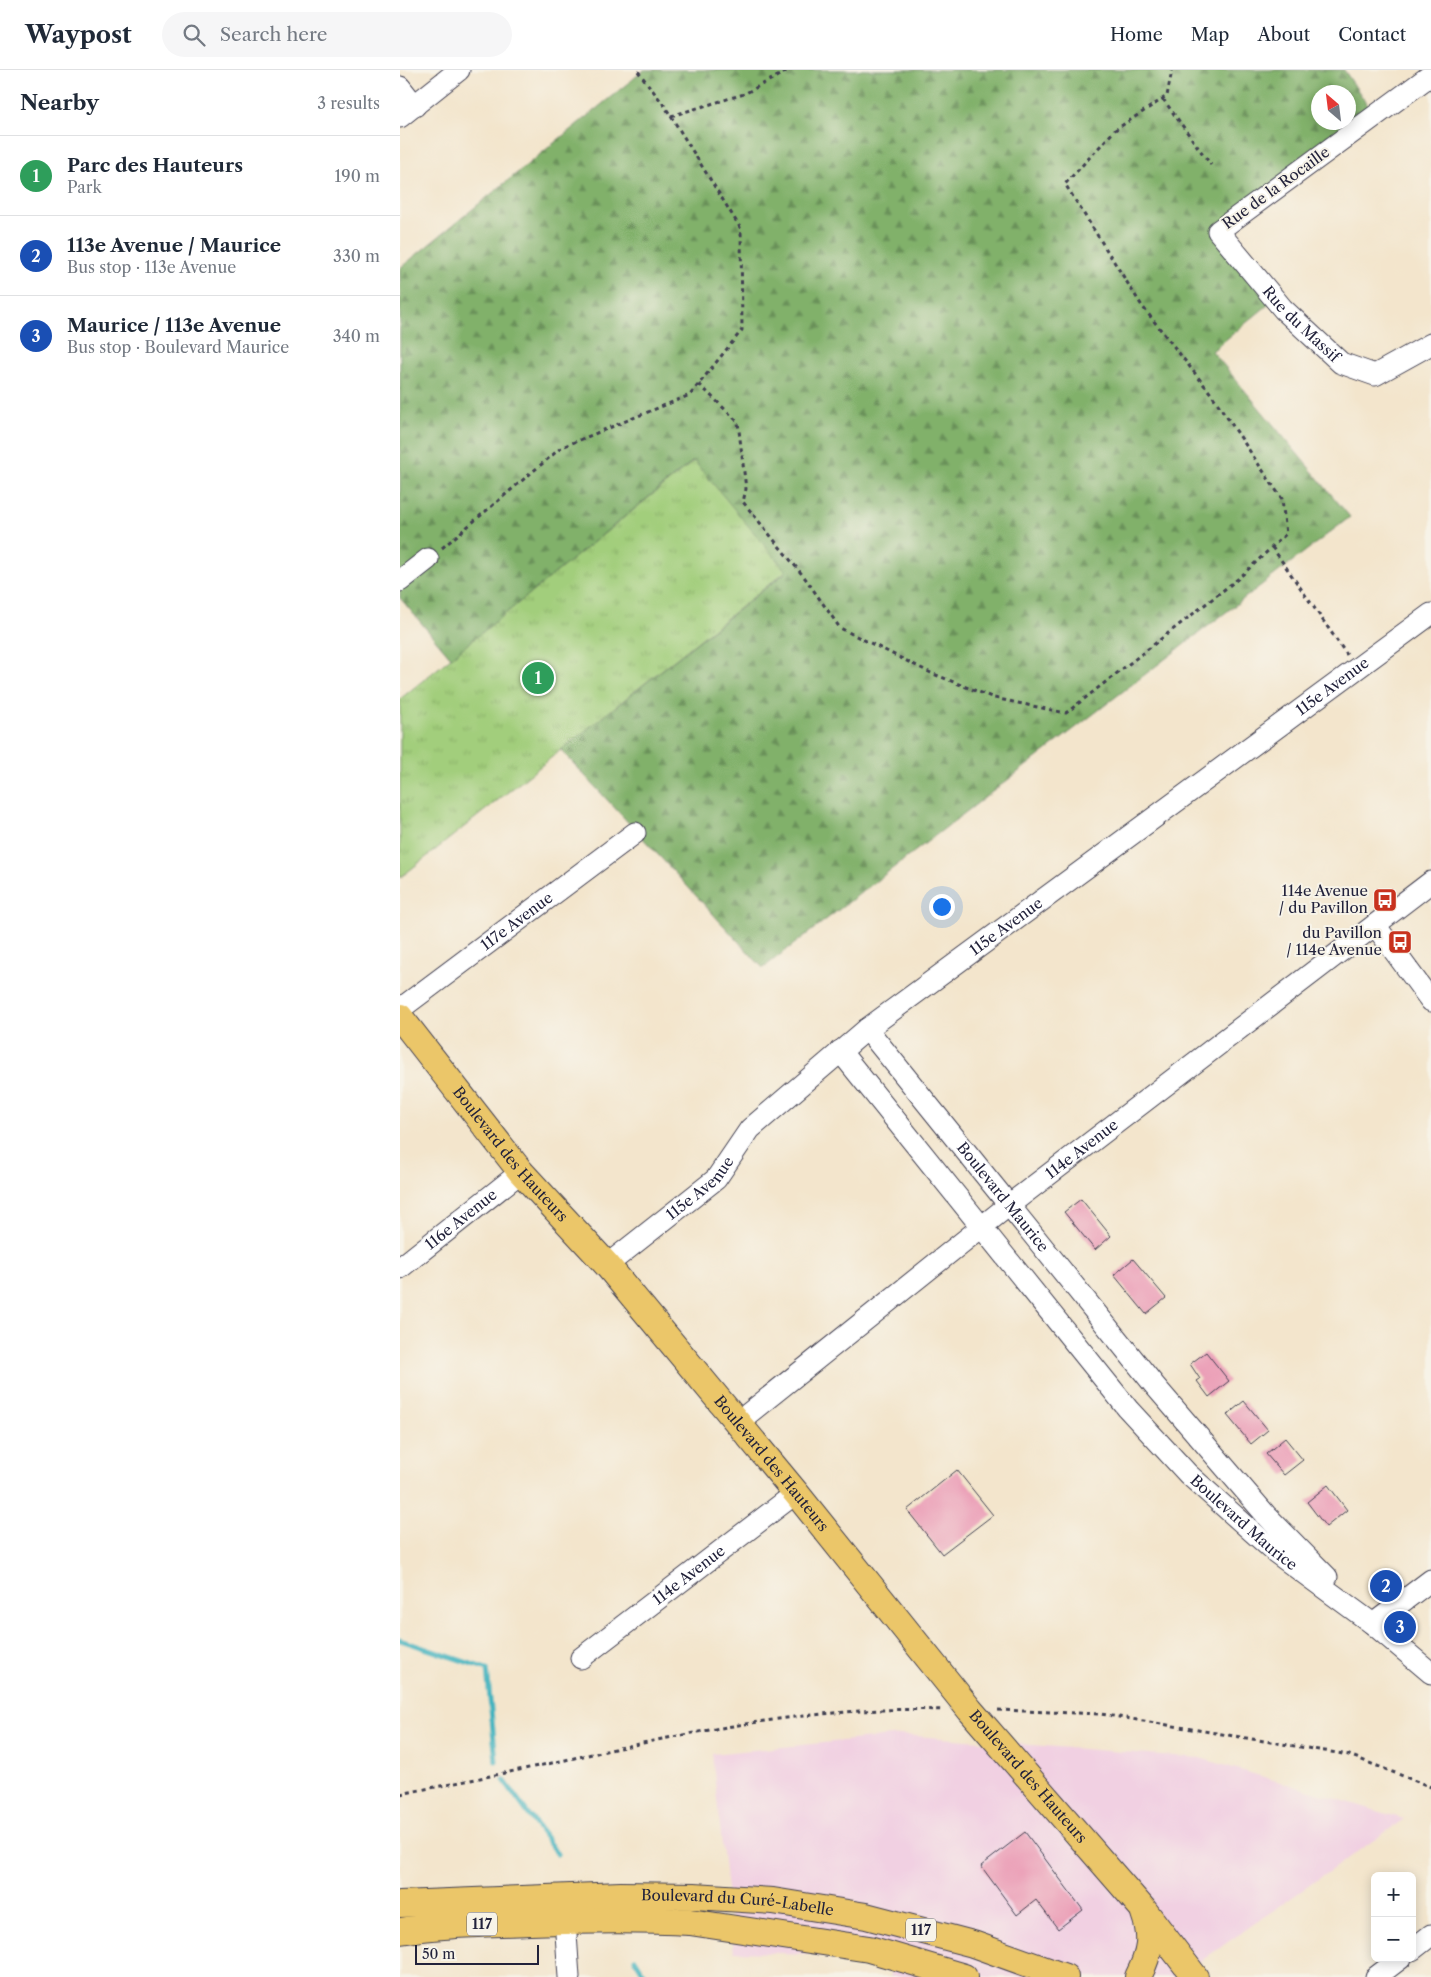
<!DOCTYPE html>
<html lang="en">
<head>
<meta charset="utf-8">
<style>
  :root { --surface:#fff; --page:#f6f6f7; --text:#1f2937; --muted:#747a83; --line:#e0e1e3; --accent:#7c3aed }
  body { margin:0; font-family:"Libre Caslon Text",serif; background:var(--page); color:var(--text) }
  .controls { position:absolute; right:15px; bottom:15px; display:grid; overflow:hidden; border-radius:8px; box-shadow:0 2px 12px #0003 }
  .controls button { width:45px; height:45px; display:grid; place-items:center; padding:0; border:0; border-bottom:1px solid var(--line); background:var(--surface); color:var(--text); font:25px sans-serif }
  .compass { position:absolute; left:911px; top:15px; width:45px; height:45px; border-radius:50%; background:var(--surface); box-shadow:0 2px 12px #0003; rotate:332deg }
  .scale { position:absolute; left:15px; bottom:12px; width:124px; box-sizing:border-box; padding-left:5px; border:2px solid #22223b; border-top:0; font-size:14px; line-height:18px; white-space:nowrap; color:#22223b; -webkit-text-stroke:4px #f7f3e8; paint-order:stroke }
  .you { position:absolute; left:541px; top:836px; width:18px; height:18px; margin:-12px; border:4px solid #fff; border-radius:50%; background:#1a73e8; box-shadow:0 0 0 8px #1a73e833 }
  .badge { display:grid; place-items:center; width:32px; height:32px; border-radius:50%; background:var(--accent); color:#fff; font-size:16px; font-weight:700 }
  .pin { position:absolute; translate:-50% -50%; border:2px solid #fff; box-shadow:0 1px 5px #0006 }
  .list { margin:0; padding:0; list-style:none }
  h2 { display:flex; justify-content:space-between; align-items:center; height:65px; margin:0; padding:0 20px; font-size:21px }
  h2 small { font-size:16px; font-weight:400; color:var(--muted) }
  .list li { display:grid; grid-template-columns:32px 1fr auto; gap:15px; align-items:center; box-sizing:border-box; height:80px; padding:0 20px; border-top:1px solid var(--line) }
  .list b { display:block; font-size:19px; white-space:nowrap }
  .list p { margin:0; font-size:16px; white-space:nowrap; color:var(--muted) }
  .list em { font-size:16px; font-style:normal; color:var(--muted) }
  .icon { flex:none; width:28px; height:28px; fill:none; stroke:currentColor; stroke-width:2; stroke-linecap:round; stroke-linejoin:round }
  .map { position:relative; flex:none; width:1031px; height:1907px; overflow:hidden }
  header { display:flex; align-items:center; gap:30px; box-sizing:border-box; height:70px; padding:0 25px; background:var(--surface); border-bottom:1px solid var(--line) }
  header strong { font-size:24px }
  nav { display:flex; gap:28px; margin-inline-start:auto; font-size:18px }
  .search { width:350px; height:45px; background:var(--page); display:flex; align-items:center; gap:12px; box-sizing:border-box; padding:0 18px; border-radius:28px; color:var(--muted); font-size:19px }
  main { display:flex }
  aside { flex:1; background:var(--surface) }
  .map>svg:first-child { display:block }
  .built { fill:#f1d0e2 }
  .forest { fill:url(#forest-firs); stroke:#526a53; fill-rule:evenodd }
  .park { fill:url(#park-tufts); stroke:#62785b }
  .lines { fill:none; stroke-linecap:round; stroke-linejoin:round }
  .stream { stroke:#45b4bf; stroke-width:5 }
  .building { fill:#eb9fb7 }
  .minor-casing { stroke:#413f51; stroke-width:23 }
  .major-casing { stroke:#413f51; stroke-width:28 }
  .path { stroke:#413f51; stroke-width:3; stroke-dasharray:4 4; stroke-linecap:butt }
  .minor { stroke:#fff; stroke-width:21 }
  .major { stroke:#ebc669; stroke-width:26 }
  .labels { text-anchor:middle; stroke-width:4; stroke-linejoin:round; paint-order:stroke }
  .shield { fill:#f7f3e8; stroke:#62616f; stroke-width:1 }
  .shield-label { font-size:14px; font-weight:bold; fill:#22223b }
  .street-label { font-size:15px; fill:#22223b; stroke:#f7f3e8 }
  .poi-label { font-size:15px; fill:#22223b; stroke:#f7f3e8; text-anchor:end }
</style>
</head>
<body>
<header>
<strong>Waypost</strong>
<div class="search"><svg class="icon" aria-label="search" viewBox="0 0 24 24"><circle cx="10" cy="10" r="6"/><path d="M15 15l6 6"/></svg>Search here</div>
<nav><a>Home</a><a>Map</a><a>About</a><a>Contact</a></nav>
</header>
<main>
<aside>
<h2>Nearby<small>3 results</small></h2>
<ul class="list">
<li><span class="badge" style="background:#2e9e5b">1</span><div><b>Parc des Hauteurs</b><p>Park</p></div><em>190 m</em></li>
<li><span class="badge" style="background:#1a4fb4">2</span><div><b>113e Avenue / Maurice</b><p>Bus stop · 113e Avenue</p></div><em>330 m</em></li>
<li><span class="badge" style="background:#1a4fb4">3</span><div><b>Maurice / 113e Avenue</b><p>Bus stop · Boulevard Maurice</p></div><em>340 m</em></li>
</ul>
</aside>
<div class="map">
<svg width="1031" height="1907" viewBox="0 0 1031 1907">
  <defs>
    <pattern id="forest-firs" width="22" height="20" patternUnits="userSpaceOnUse" patternTransform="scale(1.25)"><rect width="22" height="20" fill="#81b16b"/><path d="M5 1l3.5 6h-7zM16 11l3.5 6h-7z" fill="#699059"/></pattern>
    <pattern id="park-tufts" width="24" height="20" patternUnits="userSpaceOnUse" patternTransform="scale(1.25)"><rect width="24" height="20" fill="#a2ce7b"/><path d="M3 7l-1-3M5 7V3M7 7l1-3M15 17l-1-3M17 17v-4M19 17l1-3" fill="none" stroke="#8bb16b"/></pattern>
  </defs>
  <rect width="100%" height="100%" fill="#f7f3e8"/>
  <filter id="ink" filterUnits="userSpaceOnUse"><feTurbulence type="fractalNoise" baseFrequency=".02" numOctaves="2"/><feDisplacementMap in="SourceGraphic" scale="10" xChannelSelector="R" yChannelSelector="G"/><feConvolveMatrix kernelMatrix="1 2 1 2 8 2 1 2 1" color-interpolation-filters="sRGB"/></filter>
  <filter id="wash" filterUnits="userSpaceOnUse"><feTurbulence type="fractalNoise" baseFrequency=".0096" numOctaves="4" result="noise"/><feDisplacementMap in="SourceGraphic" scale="20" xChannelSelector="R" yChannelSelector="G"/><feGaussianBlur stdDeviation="1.12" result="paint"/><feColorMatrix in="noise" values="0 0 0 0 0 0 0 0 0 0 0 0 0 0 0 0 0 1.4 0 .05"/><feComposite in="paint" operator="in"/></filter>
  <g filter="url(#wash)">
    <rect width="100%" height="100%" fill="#f3e5cc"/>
    <path class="built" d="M502,1665L800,1688L1004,1749L795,1895L803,1907H489L496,1886L334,1882L312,1684Z"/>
    <path class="forest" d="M244,0H944L975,46L815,161L874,230L812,281L950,447L363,898L161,680L386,502L293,391L51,588L0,528V198ZM918,22H948V52H918Z"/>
    <path class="park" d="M294,391L386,501L0,808V629Z"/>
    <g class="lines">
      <path class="stream" d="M0,1570L87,1599L96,1691
        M104,1710L157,1784
        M235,1889L246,1907"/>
    </g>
    <g id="blocks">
      <path class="building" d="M681,1129L711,1166L695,1180L664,1142Z
        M733,1189L766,1228L746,1244L714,1205Z
        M806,1282L829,1311L809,1327L797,1311L800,1309L790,1294Z
        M844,1331L868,1360L851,1374L827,1345Z
        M885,1368L903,1390L884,1405L866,1384Z
        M557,1400L593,1445L542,1484L507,1440Z
        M928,1415L947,1440L926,1457L907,1432Z
        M625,1762L683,1840L658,1859L636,1830L617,1845L581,1796Z"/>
    </g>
  </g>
  <g filter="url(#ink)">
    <use href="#blocks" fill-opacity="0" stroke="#413f51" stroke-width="1"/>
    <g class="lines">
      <defs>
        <g id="minor">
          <path id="s1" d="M1031,5L818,161L883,239L941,293L975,305L1031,274"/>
          <path d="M0,17L15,36"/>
          <path d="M0,47L59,0"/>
          <path d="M0,511L28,489"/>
          <path d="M975,855L1031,931"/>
          <path id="s2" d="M0,939L235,763"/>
          <path id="s3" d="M467,959L755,1316L866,1445L927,1507"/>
          <path id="s4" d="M440,981L728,1339L788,1404L875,1482L973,1554L1031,1603"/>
          <path id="s5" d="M207,1195L316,1109L350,1059L467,959L1031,544"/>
          <path id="s6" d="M0,1198L121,1102"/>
          <path id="s7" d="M338,1352L609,1135L1031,812"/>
          <path d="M973,1554L1031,1510"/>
          <path id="s8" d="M181,1588L396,1423"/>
          <path d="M164,1835L169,1907"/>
          <path d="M1012,1880L1031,1865"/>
          <path d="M976,1907L1001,1888"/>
        </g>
        <g id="major">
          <path id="s9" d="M0,947L121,1102L207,1195L396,1423L570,1640L743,1839L795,1907"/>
          <path id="s10" d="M0,1834L221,1825L294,1826L373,1831L466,1846L573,1874L665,1907"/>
          <path d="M0,1861C43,1854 86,1854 130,1852C183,1850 237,1849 290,1852L469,1879L564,1907"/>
          <path d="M738,1907C750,1883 753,1868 744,1843"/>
        </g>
      </defs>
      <use href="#minor" class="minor-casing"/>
      <use href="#major" class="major-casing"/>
      <path class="path" d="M763,29L811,95
        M271,46L344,24L389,0
        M299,314L338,352L346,419L343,432L405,508L440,558L531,603L594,628L666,643L839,508L886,464L882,429L812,325L742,236L665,114L715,60L767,26L772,0
        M872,477L947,585
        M42,478L162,377L290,325L342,260L341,159L264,35L237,0
        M598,1640L701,1644L949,1685L1031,1717
        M0,1724C51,1714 101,1704 152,1693C280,1664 412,1635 544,1640"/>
      <use href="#minor" class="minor"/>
      <use href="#major" class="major"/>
    </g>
  </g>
  <defs>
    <symbol id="bus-square" viewBox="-11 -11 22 22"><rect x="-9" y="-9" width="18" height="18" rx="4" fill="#c8321e" stroke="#f7f3e8"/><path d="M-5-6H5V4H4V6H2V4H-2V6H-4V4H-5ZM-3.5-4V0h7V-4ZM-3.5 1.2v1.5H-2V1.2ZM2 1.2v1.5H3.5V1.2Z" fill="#fff"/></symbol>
  </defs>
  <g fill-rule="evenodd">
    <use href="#bus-square" x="971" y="816" width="28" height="28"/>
    <use href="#bus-square" x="986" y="858" width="28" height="28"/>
  </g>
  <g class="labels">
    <g class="shield">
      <rect x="67" y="1842.5" width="30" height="23" rx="4"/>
      <rect x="506" y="1848.5" width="30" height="23" rx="4"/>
    </g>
    <g class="shield-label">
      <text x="82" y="1859">117</text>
      <text x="521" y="1865">117</text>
    </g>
    <g class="street-label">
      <text transform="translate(876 118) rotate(-36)" y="5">Rue de la Rocaille</text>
      <text dy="5" stroke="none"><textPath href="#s1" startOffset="389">Rue du Massif</textPath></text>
      <text dy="5" stroke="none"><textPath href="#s5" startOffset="931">115e Avenue</textPath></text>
      <text dy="5" stroke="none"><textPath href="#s2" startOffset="146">117e Avenue</textPath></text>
      <text dy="5" stroke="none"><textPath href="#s5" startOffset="526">115e Avenue</textPath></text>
      <text dy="5" stroke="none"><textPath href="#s7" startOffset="439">114e Avenue</textPath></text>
      <text dy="5" stroke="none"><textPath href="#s9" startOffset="176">Boulevard des Hauteurs</textPath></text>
      <text dy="5" stroke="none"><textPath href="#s5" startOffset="121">115e Avenue</textPath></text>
      <text dy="5" stroke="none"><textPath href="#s3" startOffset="216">Boulevard Maurice</textPath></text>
      <text dy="5" stroke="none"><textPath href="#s6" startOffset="78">116e Avenue</textPath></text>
      <text dy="5" stroke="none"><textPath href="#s9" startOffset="581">Boulevard des Hauteurs</textPath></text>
      <text dy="5" stroke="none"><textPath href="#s4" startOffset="622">Boulevard Maurice</textPath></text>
      <text dy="5" stroke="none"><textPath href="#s8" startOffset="136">114e Avenue</textPath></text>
      <text dy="5" stroke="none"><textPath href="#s9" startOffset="986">Boulevard des Hauteurs</textPath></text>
      <text dy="5" stroke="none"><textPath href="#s10" startOffset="338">Boulevard du Curé-Labelle</textPath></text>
    </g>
    <g class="poi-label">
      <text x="968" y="826">114e Avenue<tspan x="968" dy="17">/ du Pavillon</tspan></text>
      <text x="982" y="868">du Pavillon<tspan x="982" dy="17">/ 114e Avenue</tspan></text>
    </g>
  </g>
</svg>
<div class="controls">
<button>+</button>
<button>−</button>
</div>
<svg class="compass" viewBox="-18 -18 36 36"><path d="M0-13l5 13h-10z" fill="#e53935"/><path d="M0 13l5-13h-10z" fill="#747a83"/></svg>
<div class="scale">50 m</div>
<div class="you"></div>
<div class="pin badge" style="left:138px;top:608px;background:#2e9e5b">1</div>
<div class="pin badge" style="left:986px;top:1516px;background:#1a4fb4">2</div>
<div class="pin badge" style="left:1000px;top:1557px;background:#1a4fb4">3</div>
</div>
</main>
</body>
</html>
